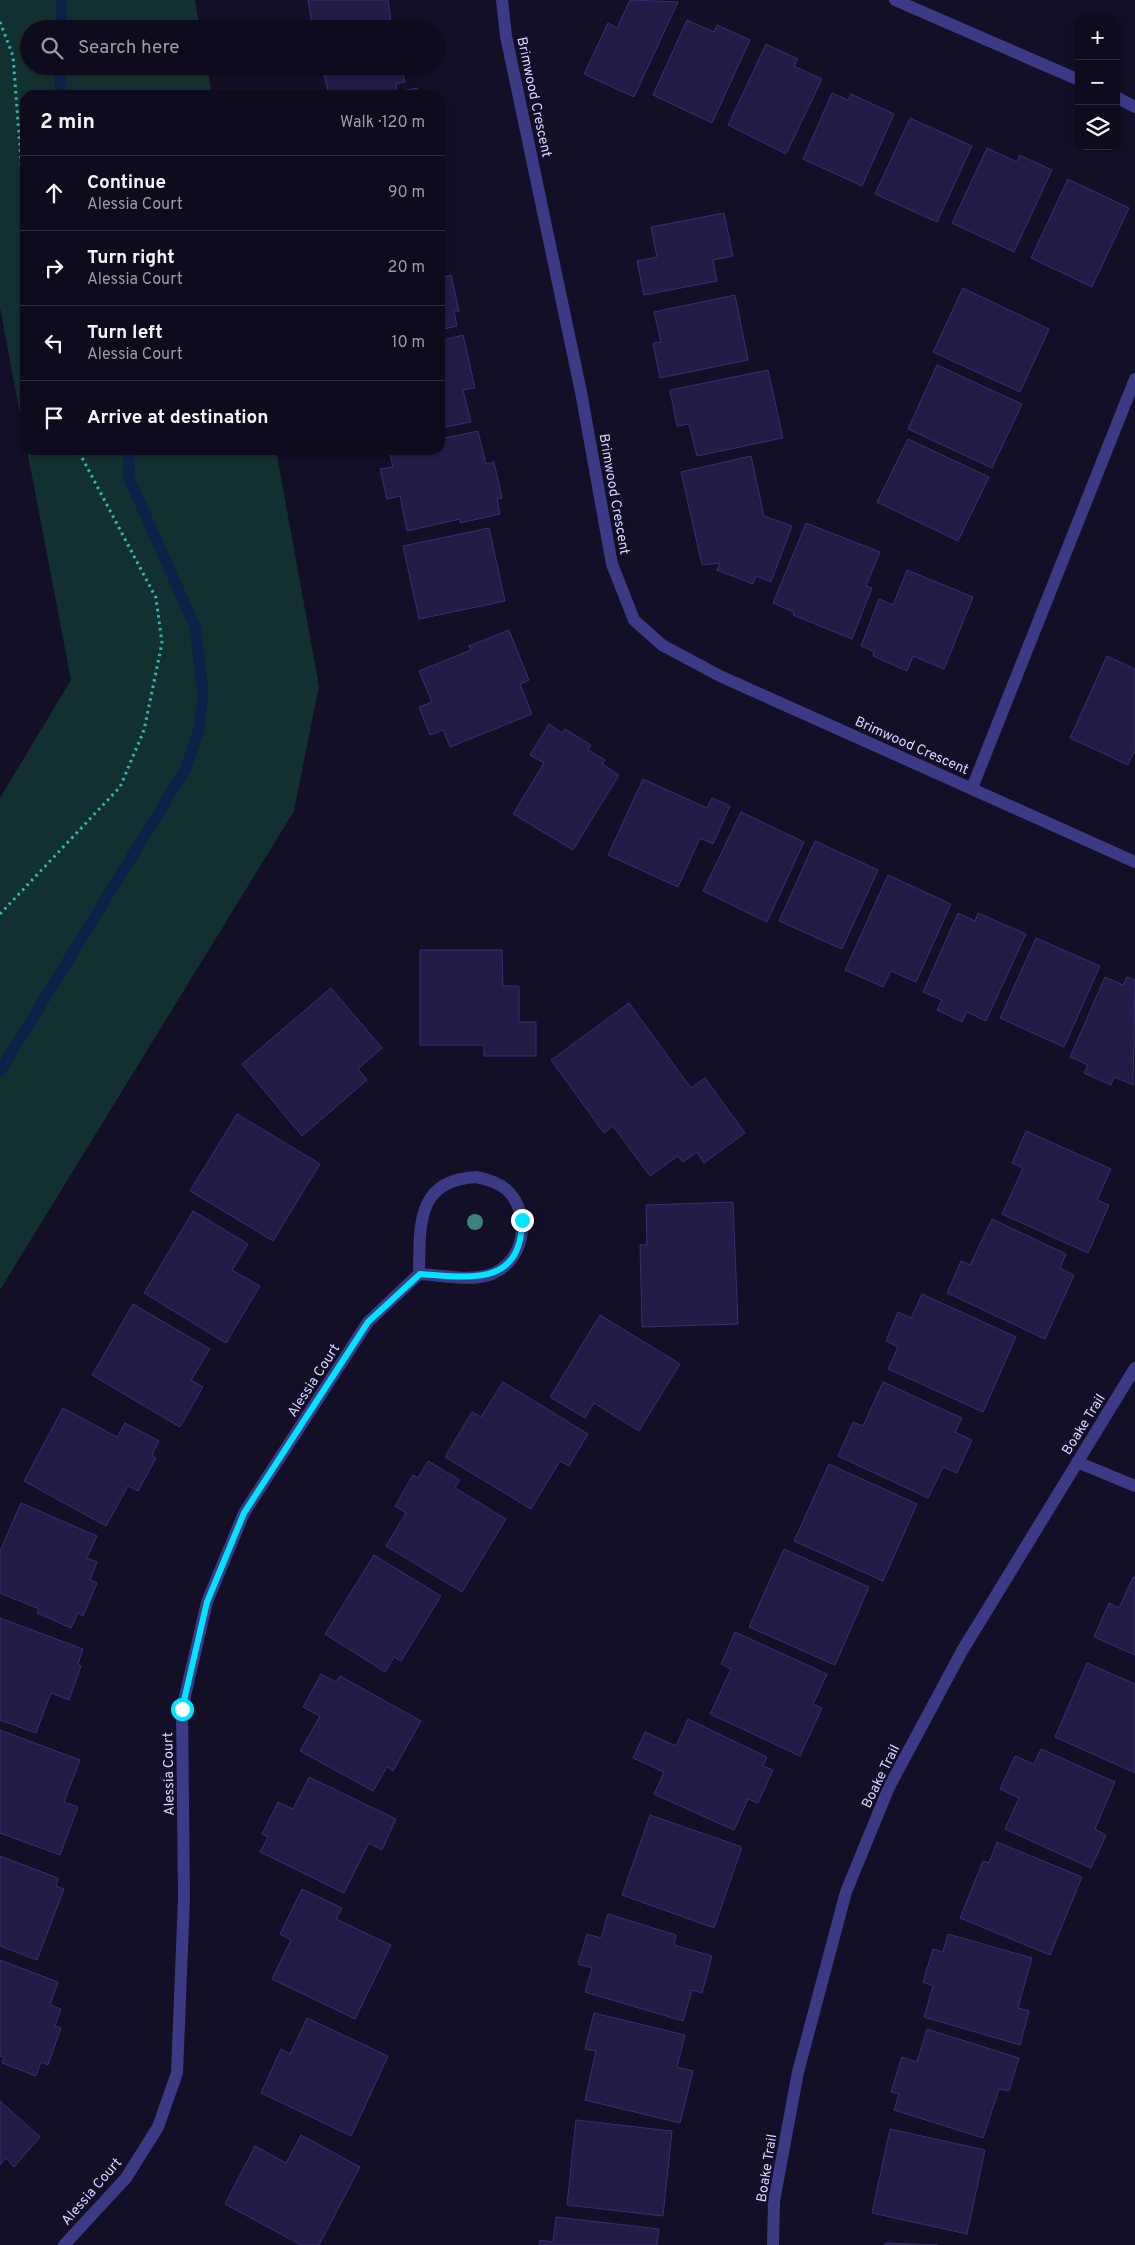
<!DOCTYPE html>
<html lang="en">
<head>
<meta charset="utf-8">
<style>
  :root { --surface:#0e0b1c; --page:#171425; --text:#f1f3f6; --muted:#9b9ba3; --line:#2e2b3b }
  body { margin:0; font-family:Overpass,sans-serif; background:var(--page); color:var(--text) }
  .controls { position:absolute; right:15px; top:15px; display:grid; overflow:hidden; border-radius:10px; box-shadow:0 1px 4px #0004 }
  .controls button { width:45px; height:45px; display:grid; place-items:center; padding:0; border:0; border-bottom:1px solid var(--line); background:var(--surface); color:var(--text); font:25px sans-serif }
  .stop { position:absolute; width:15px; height:15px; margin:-11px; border:4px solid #00e5ff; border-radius:50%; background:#fff }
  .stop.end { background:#00e5ff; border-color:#fff; box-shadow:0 1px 5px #0008 }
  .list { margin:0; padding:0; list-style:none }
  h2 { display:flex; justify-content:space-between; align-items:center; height:65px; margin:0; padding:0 20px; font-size:21px }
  h2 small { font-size:16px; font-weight:400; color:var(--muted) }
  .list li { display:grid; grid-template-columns:32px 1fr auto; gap:15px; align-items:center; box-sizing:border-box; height:75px; padding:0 20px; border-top:1px solid var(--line) }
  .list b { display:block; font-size:19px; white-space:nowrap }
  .list p { margin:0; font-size:16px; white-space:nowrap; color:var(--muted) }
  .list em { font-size:16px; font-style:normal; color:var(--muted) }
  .icon { flex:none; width:28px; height:28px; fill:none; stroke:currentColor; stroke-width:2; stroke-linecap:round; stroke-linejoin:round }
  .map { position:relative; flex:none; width:1135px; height:2245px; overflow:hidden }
  .search { position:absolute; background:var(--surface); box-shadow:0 1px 4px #0004; left:20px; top:20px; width:425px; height:55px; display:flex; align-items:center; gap:12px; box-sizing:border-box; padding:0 18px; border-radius:28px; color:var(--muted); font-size:19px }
  .panel { position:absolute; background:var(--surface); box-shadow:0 1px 4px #0004; left:20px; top:90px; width:425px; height:365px; border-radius:15px }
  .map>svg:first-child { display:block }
  .green { fill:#12302f }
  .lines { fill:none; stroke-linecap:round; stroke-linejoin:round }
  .stream { stroke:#0c2248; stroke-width:11 }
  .building { fill:#241b47; stroke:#3b2d73 }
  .path { stroke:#2fb8b0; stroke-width:3; stroke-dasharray:2.5 4; stroke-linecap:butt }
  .minor { stroke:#3d3a85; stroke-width:12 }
  .tree { fill:#3d827b }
  .route { stroke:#00e5ff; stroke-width:6 }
  .labels { text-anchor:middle; stroke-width:5; stroke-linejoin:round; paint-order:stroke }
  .street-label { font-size:14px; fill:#d9d4ff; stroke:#130f26 }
</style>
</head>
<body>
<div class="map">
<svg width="1135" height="2245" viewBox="0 0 1135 2245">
  <rect width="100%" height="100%" fill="#130f26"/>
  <path class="green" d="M0,0H195L200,29H29V66H207L212,95H25V440L0,308Z
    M27,450H276L319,686L294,811L0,1290V798L71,680Z"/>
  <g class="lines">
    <path class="stream" d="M61,29L62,0
      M60,95L61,66
      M0,1071L185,770L199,730L203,692L195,627L129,478V450"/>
  </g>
  <path class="building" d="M308,0H388L392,29H313Z
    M630,0L678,2L634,97L584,74L608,23L617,28Z
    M687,20L714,32L717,25L750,40L712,123L653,95Z
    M766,44L798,59L794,66L822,79L786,154L728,125Z
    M359,66H401L405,82L396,84L397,92L417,88L418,95H324L323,91L328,90L324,74Z
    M832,93L848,100L851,94L894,114L862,186L803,159Z
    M910,118L972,146L937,222L875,194Z
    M987,148L1017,162L1020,155L1052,170L1014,252L952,223Z
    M1068,179L1129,208L1092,287L1031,258Z
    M724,213L733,256L713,260L717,281L644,295L637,261L657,257L651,227Z
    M451,275L459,311H454L457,326L440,330V278Z
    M963,288L1049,329L1020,392L933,352Z
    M735,295L748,360L660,378L653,343L661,342L654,312Z
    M463,335L475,388L463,390L471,422L440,428V341Z
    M937,365L1022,404L992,468L908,429Z
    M768,370L783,438L697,456L689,424L677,426L670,390Z
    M478,431L486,464L494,462L502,498L497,499L500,514L460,523V519L407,531L400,496L387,499L380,469L393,467L389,450H440V439Z
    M908,439L989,477L958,541L877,502Z
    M751,456L764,516L792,526L771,582L756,576L753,584L717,570L720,563L702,565L681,472Z
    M806,523L880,552L866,586L872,588L852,639L793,615L794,612L773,603Z
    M489,528L505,601L419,619L403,546Z
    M907,570L973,597L944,669L913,656L907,671L873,656L874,652L861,646L879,599L893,605Z
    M509,630L529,680L520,684L532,714L450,747L443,730L430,735L419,707L432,702L419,671L471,650L469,646Z
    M1107,656L1135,669V750L1128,765L1070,738Z
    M549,724L562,733L565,729L591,745L588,750L605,760L602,764L619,775L573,850L513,814L544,763L530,755Z
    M643,779L707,808L712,798L730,806L713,844L700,838L678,887L608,855Z
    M741,812L804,842L767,922L703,891Z
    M815,841L878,870L842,949L779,921Z
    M888,875L951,904L916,982L891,971L883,987L845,970Z
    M958,913L975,921L978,913L1026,934L986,1021L967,1012L962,1022L937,1010L942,1000L923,992Z
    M1036,938L1100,966L1064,1047L1000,1018Z
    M420,950H502L503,986H519V1022H536V1056H484V1045H420Z
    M1105,977L1123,985L1127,977L1135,980L1133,1085L1114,1077L1111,1085L1084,1073L1088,1065L1070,1057Z
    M331,988L382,1048L358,1069L367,1080L302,1136L242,1064Z
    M629,1003L691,1088L705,1078L745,1133L704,1163L697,1152L683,1162L678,1156L650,1176L613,1126L604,1133L551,1060Z
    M237,1114L320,1164L273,1241L190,1191Z
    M1026,1131L1111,1169L1097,1200L1109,1205L1088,1253L1002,1214L1023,1168L1012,1163Z
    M733,1202L738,1324L642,1327L640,1245H647L646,1205Z
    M193,1211L248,1244L232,1270L260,1286L226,1343L144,1293Z
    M992,1219L1066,1254L1060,1268L1074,1275L1045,1339L947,1293L961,1261L970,1265Z
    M922,1294L1016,1337L983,1412L888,1369L898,1347L886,1341L898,1312L911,1318Z
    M133,1304L210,1349L191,1380L203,1387L180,1427L92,1375Z
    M600,1315L680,1364L639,1431L594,1403L585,1418L550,1397Z
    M503,1382L588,1434L569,1466L560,1461L531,1509L445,1457L472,1412L481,1417Z
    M883,1382L962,1418L955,1432L972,1440L957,1473L943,1467L928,1498L838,1456L853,1422L863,1426Z
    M63,1408L117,1437L125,1423L159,1441L152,1455L156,1458L138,1491L128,1486L106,1526L24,1481Z
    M428,1461L460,1480L455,1488L506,1519L462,1592L386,1546L406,1513L395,1506L413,1475L418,1478Z
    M829,1464L917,1504L883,1581L794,1541Z
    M21,1503L97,1536L87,1558L97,1562L90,1580L97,1583L83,1616L78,1613L71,1628L37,1613L39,1609L0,1593V1551Z
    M784,1549L869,1587L835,1665L749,1627Z
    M374,1555L441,1596L401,1661L394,1657L385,1672L325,1634Z
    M1133,1577L1135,1578V1655L1094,1637L1109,1603L1119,1608Z
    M0,1618L83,1649L78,1664L81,1666L69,1700L51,1693L36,1733L0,1720Z
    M735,1632L827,1674L813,1704L822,1708L800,1756L710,1714L731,1669L721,1664Z
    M1087,1663L1135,1684V1773L1055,1737Z
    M321,1674L336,1682L340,1676L421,1721L393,1771L387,1767L373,1791L300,1751L320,1716L303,1707Z
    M688,1719L767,1757L763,1766L773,1770L758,1803L748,1799L734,1830L654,1794L664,1772L633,1758L645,1732L676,1746Z
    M0,1730L80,1760L64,1802L78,1807L60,1855L0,1833Z
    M1041,1749L1115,1782L1095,1829L1106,1835L1091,1868L1005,1829L1019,1798L1000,1789L1015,1756L1034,1764Z
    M309,1777L396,1819L382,1850L369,1843L344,1893L260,1852L268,1837L262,1834L278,1802L293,1809Z
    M650,1815L742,1847L714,1928L622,1895Z
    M997,1842L1082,1877L1050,1955L960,1918L983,1861L989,1863Z
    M0,1856L58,1878L56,1886L64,1889L37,1960L0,1946Z
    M302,1889L342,1908L336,1919L391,1945L355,2019L272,1979L291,1940L280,1934Z
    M608,1914L676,1935L674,1945L712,1956L702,1993L692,1990L683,2021L585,1992L592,1968L578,1964L587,1934L601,1938Z
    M948,1934L1032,1958L1018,2008L1029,2011L1020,2045L924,2017L933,1986L923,1982L933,1949L943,1952Z
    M0,1960L58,1982L50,2005L61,2009L55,2026L61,2028L48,2065L41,2062L36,2076L2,2063L4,2057L0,2056Z
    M594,2013L685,2035L677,2067L693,2071L680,2123L585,2100L596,2051L585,2049Z
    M307,2018L388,2056L351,2136L261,2093L281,2049L290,2054Z
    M927,2029L1019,2058L1009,2091L999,2089L983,2138L894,2110L899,2094L891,2092L902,2057L917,2062Z
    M0,2101L40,2137L14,2167L6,2158L0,2165Z
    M576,2120L672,2131L663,2216L567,2205Z
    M890,2129L985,2150L967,2234L872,2213Z
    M301,2135L360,2167L319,2245H301L225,2204L255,2146L286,2163Z
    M556,2217L659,2229L657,2245H539L540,2240L553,2242Z
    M885,2243L938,2245H884Z"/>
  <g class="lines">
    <path class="path" d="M0,22L13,56L25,214
      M0,914L120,787L144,730L162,643L156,598L78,450"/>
    <path class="minor" d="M502,0L506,36L581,392L612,564L634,620L662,645L720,676L1135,862
      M895,0L1079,80
      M1116,97L1135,107
      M972,788L1135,379
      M476,1177C487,1179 498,1182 507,1190C532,1214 525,1261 492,1274C470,1282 442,1275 419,1274C420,1227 415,1180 476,1177Z
      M1077,1462L1135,1486
      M64,2245L126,2178L158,2127L177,2073L184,1898L182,1709L207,1602L244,1513L368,1322L419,1274
      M773,2245L774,2201L798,2072L846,1892L889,1787L962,1651L1135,1368"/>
  </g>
  <circle class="tree" cx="475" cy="1222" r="8"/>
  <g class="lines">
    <path class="route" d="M182,1709L207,1602L244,1513L368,1322L420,1274C468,1277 522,1288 522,1220"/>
  </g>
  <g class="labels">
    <g class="street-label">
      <text transform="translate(535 97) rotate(78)" y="5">Brimwood Crescent</text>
      <text transform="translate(615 494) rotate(80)" y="5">Brimwood Crescent</text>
      <text transform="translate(912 745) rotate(24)" y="5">Brimwood Crescent</text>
      <text transform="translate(313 1380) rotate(-57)" y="5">Alessia Court</text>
      <text transform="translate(1083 1424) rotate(-58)" y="5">Boake Trail</text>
      <text transform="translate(168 1774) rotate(-91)" y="5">Alessia Court</text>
      <text transform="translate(880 1776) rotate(-64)" y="5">Boake Trail</text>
      <text transform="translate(766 2168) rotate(-81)" y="5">Boake Trail</text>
      <text transform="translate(91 2191) rotate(-49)" y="5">Alessia Court</text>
    </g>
  </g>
</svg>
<div class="controls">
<button>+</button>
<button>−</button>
<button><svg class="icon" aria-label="layers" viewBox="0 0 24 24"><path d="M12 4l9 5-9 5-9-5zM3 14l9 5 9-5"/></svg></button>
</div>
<div class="stop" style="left:182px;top:1709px"></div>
<div class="stop end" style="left:522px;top:1220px"></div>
<div class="search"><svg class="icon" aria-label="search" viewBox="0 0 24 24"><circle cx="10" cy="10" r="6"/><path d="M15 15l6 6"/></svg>Search here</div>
<section class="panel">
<h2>2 min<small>Walk · 120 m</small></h2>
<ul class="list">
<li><svg class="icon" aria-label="ahead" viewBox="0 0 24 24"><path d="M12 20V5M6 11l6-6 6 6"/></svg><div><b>Continue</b><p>Alessia Court</p></div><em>90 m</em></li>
<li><svg class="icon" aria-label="right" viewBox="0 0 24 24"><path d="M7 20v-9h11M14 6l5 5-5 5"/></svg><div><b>Turn right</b><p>Alessia Court</p></div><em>20 m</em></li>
<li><svg class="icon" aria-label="left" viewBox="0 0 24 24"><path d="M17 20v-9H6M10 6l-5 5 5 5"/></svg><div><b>Turn left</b><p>Alessia Court</p></div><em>10 m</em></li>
<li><svg class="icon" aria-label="arrive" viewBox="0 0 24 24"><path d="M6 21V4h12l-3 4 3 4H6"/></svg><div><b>Arrive at destination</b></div></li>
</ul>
</section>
</div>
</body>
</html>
